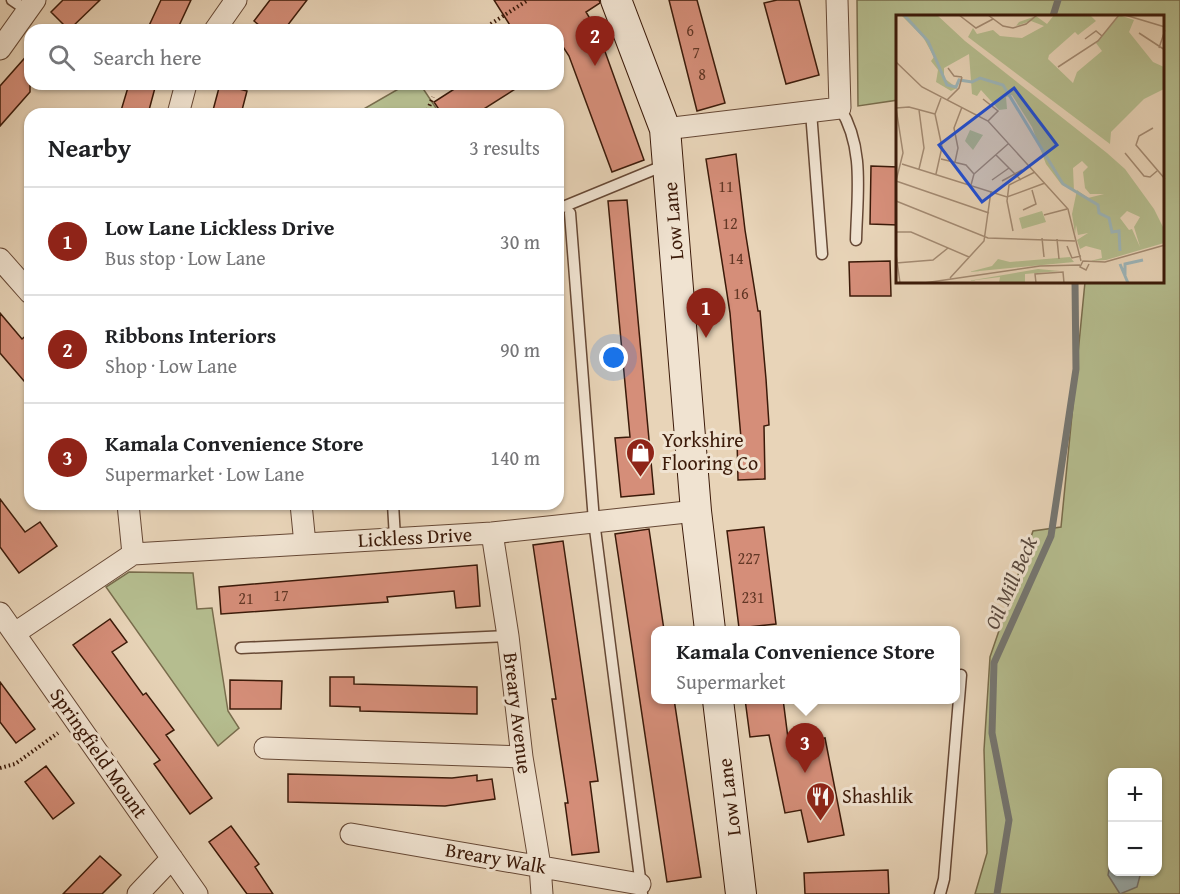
<!DOCTYPE html>
<html lang="en">
<head>
<meta charset="utf-8">
<style>
  :root { --surface:#fff; --page:#f2f2f2; --text:#202124; --muted:#757577; --line:#e0e0e0; --accent:#8f2418 }
  body { margin:0; font-family:"Gentium Book Plus",serif; background:var(--page); color:var(--text) }
  .controls { position:absolute; right:18px; bottom:18px; display:grid; overflow:hidden; border-radius:12px; box-shadow:0 2px 4px #0004 }
  .controls button { width:54px; height:54px; display:grid; place-items:center; padding:0; border:0; border-bottom:2px solid var(--line); background:var(--surface); color:var(--text); font:30px sans-serif }
  .you { position:absolute; left:614px; top:358px; width:21px; height:21px; margin:-15px; border:4px solid #fff; border-radius:50%; background:#1a73e8; box-shadow:0 0 0 9px #1a73e833 }
  .badge { display:grid; place-items:center; width:39px; height:39px; border-radius:50%; background:var(--accent); color:#fff; font-size:20px; font-weight:700 }
  .pin { position:absolute; translate:-50% -50px; filter:drop-shadow(0 2px 3px #0008) }
  .pin::after { content:''; position:absolute; top:32px; width:21px; height:18px; background:inherit; clip-path:polygon(0 0,100% 0,50% 100%) }
  .popup { position:absolute; left:651px; top:626px; width:309px; height:78px; box-sizing:border-box; display:grid; place-content:center; border-radius:12px; background:var(--surface); filter:drop-shadow(0 2px 4px #0005); font-size:20px; white-space:nowrap; color:var(--muted) }
  .popup b { font-size:22px; color:var(--text) }
  .popup::after { content:''; position:absolute; left:50%; top:100%; margin-left:-12px; border:12px solid transparent; border-top-color:var(--surface) }
  .list { margin:0; padding:0; list-style:none }
  h2 { display:flex; justify-content:space-between; align-items:center; height:78px; margin:0; padding:0 24px; font-size:26px }
  h2 small { font-size:20px; font-weight:400; color:var(--muted) }
  .list li { display:grid; grid-template-columns:39px 1fr auto; gap:18px; align-items:center; box-sizing:border-box; height:108px; padding:0 24px; border-top:2px solid var(--line) }
  .list b { display:block; font-size:22px; white-space:nowrap }
  .list p { margin:0; font-size:20px; white-space:nowrap; color:var(--muted) }
  .list em { font-size:20px; font-style:normal; color:var(--muted) }
  .icon { flex:none; width:33px; height:33px; fill:none; stroke:currentColor; stroke-width:2; stroke-linecap:round; stroke-linejoin:round }
  .map { position:relative; flex:none; width:1180px; height:894px; overflow:hidden }
  .search { position:absolute; background:var(--surface); box-shadow:0 2px 4px #0004; left:24px; top:24px; width:540px; height:66px; display:flex; align-items:center; gap:15px; box-sizing:border-box; padding:0 21px; border-radius:18px; color:var(--muted); font-size:22px }
  .panel { position:absolute; background:var(--surface); box-shadow:0 2px 4px #0004; left:24px; top:108px; width:540px; height:402px; border-radius:18px }
  .map>svg:first-child { display:block }
  .green { fill:#b5bd8f; stroke:#786c4c; stroke-width:1.5; fill-rule:evenodd }
  .water { fill:#9cb5b9; stroke:#757773; stroke-width:1.5 }
  .lines { fill:none; stroke-linecap:round; stroke-linejoin:round }
  .stream { stroke:#757773; stroke-width:7 }
  .building { fill:#d58e79; stroke:#3b1a09; stroke-width:1.5 }
  .lane-casing { stroke:#664835; stroke-width:13 }
  .street-casing { stroke:#664835; stroke-width:23 }
  .secondary-casing { stroke:#3b1a09; stroke-width:32 }
  .path { stroke:#3b1a09; stroke-width:4; stroke-dasharray:1.5 3; stroke-linecap:butt }
  .lane { stroke:#f0e3d1; stroke-width:10 }
  .street { stroke:#f0e3d1; stroke-width:21 }
  .secondary { stroke:#f0e3d1; stroke-width:30 }
  .labels { text-anchor:middle; stroke-width:6; stroke-linejoin:round; paint-order:stroke }
  .number-label { font-size:16px; fill:#623725 }
  .street-label { font-size:20px; fill:#3b1a09; stroke:#f0e3d1 }
  .poi-label { font-size:20px; fill:#3b1a09; stroke:#f0e3d1; text-anchor:start }
  .water-label { font-size:21px; font-style:italic; fill:#58483e; stroke:#f0e3d1 }
  .inset-river { fill:none; stroke:#9cb5b9; stroke-width:3 }
  .inset-road { fill:none; stroke:#a38a72; stroke-width:1.5 }
  .view { fill:#1d4ed8; fill-opacity:0.15; stroke:#1d4ed8; stroke-width:3 }
  .inset-edge { fill:none; stroke:#3b1a09; stroke-width:3 }
</style>
</head>
<body>
<div class="map">
<svg width="1180" height="894" viewBox="0 0 1180 894">
  <rect width="100%" height="100%" fill="#e8d4b8"/>
  <filter id="stains"><feTurbulence type="fractalNoise" baseFrequency=".00333" numOctaves="4"/><feColorMatrix values="0 0 0 0 .2 0 0 0 0 .09 0 0 0 0 .02 0 0 0 .5 -.17"/></filter>
  <radialGradient id="worn" r=".72"><stop offset=".6" stop-color="#630" stop-opacity="0"/><stop offset="1" stop-color="#630" stop-opacity=".3"/></radialGradient>
  <path class="green" d="M857,0H1180V894H975L987,853L984,750L990,657L1033,531L1061,527L1085,282H1164V16H898V100L858,106ZM1112,772H1158V872H1112Z
    M407,84H420L440,114H355Z
    M129,572L193,573L197,609L212,608L228,711L239,728L218,746L106,587Z"/>
  <path class="water" d="M1112,853V872H1141L1137,887L1120,894L1108,875Z"/>
  <g class="lines">
    <path class="stream" d="M1053,16L1058,0
      M997,894L1009,820L992,733L994,663L1051,536L1076,369L1075,282"/>
  </g>
  <path class="building" d="M63,0H100L69,30L51,12Z
    M161,0H191L177,30H147Z
    M270,0H307L284,30H265L254,21Z
    M494,0H599L600,3L586,12L598,32L644,160L612,172L569,56L558,39V30H513Z
    M669,0H697L725,103L697,111Z
    M777,0H799L819,75L786,84L764,3Z
    M30,52V92L0,126V86Z
    M129,84H156L148,114H120Z
    M220,84L247,91L241,114H212Z
    M462,84H523L476,114H442L434,102Z
    M736,154L745,230L758,311H760L766,379L769,425L764,426L765,479L738,480L737,438H741L730,313L706,159Z
    M871,166L898,167V225L870,224Z
    M627,200L654,494L621,497L615,438L630,437L608,201Z
    M890,261L891,296H850L849,262Z
    M0,313L22,339L30,332V388L0,353Z
    M0,499L25,532L40,522L57,546L19,573L0,547Z
    M764,527L776,624L739,628L727,531Z
    M649,529L664,630H655V699H674L701,877L667,882L615,534Z
    M563,541L598,781L590,782L599,852L572,855L565,803H568L552,699H556L533,545Z
    M477,565L480,606L456,608L454,591L387,597L388,602L221,614L219,587Z
    M110,619L127,642L112,652L143,695L146,693L174,730L166,735L212,798L190,814L154,764L160,760L73,645Z
    M330,677H354V684L477,687V714L360,711V707L330,706Z
    M230,680L282,681L281,709H230Z
    M0,682L35,729L16,743L0,722Z
    M745,699H783L789,746L825,738L844,835L808,842L801,810L785,813L769,735L750,737Z
    M46,766L74,803L53,819L25,782Z
    M288,774L452,778L477,775V781L492,779L495,799L445,806L288,802Z
    M231,826L259,864L255,867L273,894H247L209,842Z
    M100,856L121,875L102,894H63Z
    M888,870L889,894H805L804,873Z"/>
  <g class="lines">
    <defs>
      <path id="lane" d="M12,0L28,11
        M840,108C865,148 857,195 856,240
        M811,112L822,254
        M558,209L665,165
        M570,213L594,521L642,894
        M393,504L395,538
        M241,648L508,636
        M940,894L944,879L961,675"/>
      <path id="street" d="M215,30L236,0
        M0,49L35,0
        M178,114L186,84
        M665,129L840,108L837,0
        M0,259L30,293
        M301,504L305,544
        M492,533L508,636L522,757L540,866L542,894
        M133,554L492,533L696,511
        M0,613L197,894
        M15,633L133,554L128,504
        M265,748L522,757
        M351,834L640,884
        M138,894L172,858"/>
      <path id="secondary" d="M616,0L665,129L696,511L710,630
        M718,700L741,894"/>
    </defs>
    <use href="#lane" class="lane-casing"/>
    <use href="#street" class="street-casing"/>
    <use href="#secondary" class="secondary-casing"/>
    <path class="path" d="M474,30L486,27L528,0
      M506,84H511
      M426,114L433,97
      M0,768L15,764L58,733"/>
    <use href="#lane" class="lane"/>
    <use href="#street" class="street"/>
    <use href="#secondary" class="secondary"/>
  </g>
  <defs>
    <symbol id="shop-pin" viewBox="-11 -11 22 30"><path d="M0 17L-7.5 6A9.5 9.5 0 1 1 7.5 6Z" fill="#8f2418" stroke="#f0e3d1"/><path d="M-5-2.5h2.3a2.7 3.5 0 0 1 5.4 0H5L5.5 6h-11ZM-1.5-2.5h3a1.5 2.3 0 0 0-3 0Z" fill="#fff"/></symbol>
    <symbol id="restaurant-pin" viewBox="-11 -11 22 30"><path d="M0 17L-7.5 6A9.5 9.5 0 1 1 7.5 6Z" fill="#8f2418" stroke="#f0e3d1"/><path d="M-5-6h1v4h1v-4h1v4h1v-4h1v5L-1.5 .5V6h-2V.5L-5-1ZM5-6V6H3V1.5H1.5Q1.5-4 5-6Z" fill="#fff"/></symbol>
  </defs>
  <g fill-rule="evenodd">
    <use href="#shop-pin" x="624" y="436" width="33" height="45"/>
    <use href="#restaurant-pin" x="804" y="780" width="33" height="45"/>
  </g>
  <g class="labels">
    <g class="number-label">
      <text x="690" y="36">6</text>
      <text x="696" y="58">7</text>
      <text x="702" y="80">8</text>
      <text x="726" y="192">11</text>
      <text x="730" y="229">12</text>
      <text x="736" y="264">14</text>
      <text x="741" y="299">16</text>
      <text x="749" y="564">227</text>
      <text x="281" y="601">17</text>
      <text x="753" y="603">231</text>
      <text x="246" y="604">21</text>
    </g>
    <g class="street-label">
      <text transform="translate(673 221) rotate(-95)" y="7">Low Lane</text>
      <text transform="translate(415 537) rotate(-3)" y="7">Lickless Drive</text>
      <text transform="translate(518 713) rotate(83)" y="7">Breary Avenue</text>
      <text transform="translate(99 753) rotate(55)" y="7">Springfield Mount</text>
      <text transform="translate(729 797) rotate(-97)" y="7">Low Lane</text>
      <text transform="translate(496 858) rotate(10)" y="7">Breary Walk</text>
    </g>
    <g class="poi-label">
      <text x="662" y="447">Yorkshire<tspan x="662" dy="23">Flooring Co</tspan></text>
      <text x="842" y="803">Shashlik</text>
    </g>
    <g class="water-label">
      <text transform="translate(1011 583) rotate(-66)" y="7">Oil Mill Beck</text>
    </g>
  </g>
  <g transform="translate(896 15)">
    <rect width="268" height="268" fill="#e8d4b8"/>
    <path d="M5,0H41L69,26L211,138L229,154L258,194L268,214V228L210,245L194,246L206,243L205,235L190,231L184,234L181,225L192,218L182,220L180,210L179,219L176,199L181,175L192,183L208,179H194L189,173L187,157L192,152L186,146L177,153L178,176L165,169L150,149L136,112L116,80L110,82L111,94L103,95L85,75L81,81L76,79L73,39L48,53V63L61,73L55,76L40,67L42,55L35,46L38,42L27,22ZM231,196L244,202L238,212L244,232L236,214L233,215L224,203ZM158,0H194L200,6L182,20L179,17L153,40L152,44L177,68L181,57L206,36L200,28L223,0L238,5L233,17L257,47L268,52V74L248,84L215,117L214,129L72,22L77,13L81,19L97,15L104,21L126,23L148,11L135,6L120,11L123,7L140,1L151,9ZM74,115L87,120L77,135L69,126ZM146,196L150,207L126,214L123,203ZM174,242L178,247L73,257L96,251L102,244L114,247ZM142,254L164,256L129,259V268H103L104,262L72,266Z" fill="#b5bd8f" fill-rule="evenodd"/>
    <path class="inset-river" d="M8,0L32,26L51,70L60,72L63,65L76,67L84,63L107,70L167,169L202,190L203,198L213,203L216,217L223,216L224,236M224,249L232,268M229,260V249L247,245"/>
    <path class="inset-road" d="M63,0L80,13L97,4M92,0L107,11L117,13L130,9L141,0M229,0L269,12M243,18L269,35M189,24L200,16L206,21M263,33L269,15M0,47L26,72L92,106L172,194L185,246M162,52L202,26L223,0M52,53L58,61L66,62M87,84L102,96L92,106M51,85L63,73L66,62M0,93L7,138L0,166M0,93L13,92L39,99M257,113L243,121L240,130L269,164M229,138L248,161L254,162L261,156M100,140L125,165M45,144L70,150L78,159L75,170M59,147L62,133L58,113L66,92M6,149L111,182L149,168M23,154L28,133L23,95M40,159L46,132L39,99L45,83M78,159L112,129M96,165L113,153M0,166L93,198M106,166L126,155M0,186L92,223L179,226M127,195L140,189L136,175M148,200L171,194M117,216L111,186L113,170L139,157M0,217H15L73,242M146,223L148,242M161,224L163,244M171,231L176,243L185,241M0,239L4,268M0,248L37,245L52,233M193,249L190,255L184,252L187,246L209,247L269,230M54,263L88,226L95,176M28,268L144,251L184,250M140,268L139,259L167,257L168,268"/>
    <path class="view" d="M118,73L161,130L86,187L43,130Z"/>
    <rect width="268" height="268" class="inset-edge"/>
  </g>
  <rect width="100%" height="100%" filter="url(#stains)"/>
  <rect width="100%" height="100%" fill="url(#worn)"/>
</svg>
<div class="controls">
<button>+</button>
<button>−</button>
</div>
<div class="you"></div>
<div class="pin badge" style="left:706px;top:338px">1</div>
<div class="pin badge" style="left:595px;top:66px">2</div>
<div class="pin badge" style="left:805px;top:773px">3</div>
<div class="popup"><b>Kamala Convenience Store</b>Supermarket</div>
<div class="search"><svg class="icon" aria-label="search" viewBox="0 0 24 24"><circle cx="10" cy="10" r="6"/><path d="M15 15l6 6"/></svg>Search here</div>
<section class="panel">
<h2>Nearby<small>3 results</small></h2>
<ul class="list">
<li><span class="badge">1</span><div><b>Low Lane Lickless Drive</b><p>Bus stop · Low Lane</p></div><em>30 m</em></li>
<li><span class="badge">2</span><div><b>Ribbons Interiors</b><p>Shop · Low Lane</p></div><em>90 m</em></li>
<li><span class="badge">3</span><div><b>Kamala Convenience Store</b><p>Supermarket · Low Lane</p></div><em>140 m</em></li>
</ul>
</section>
</div>
</body>
</html>
